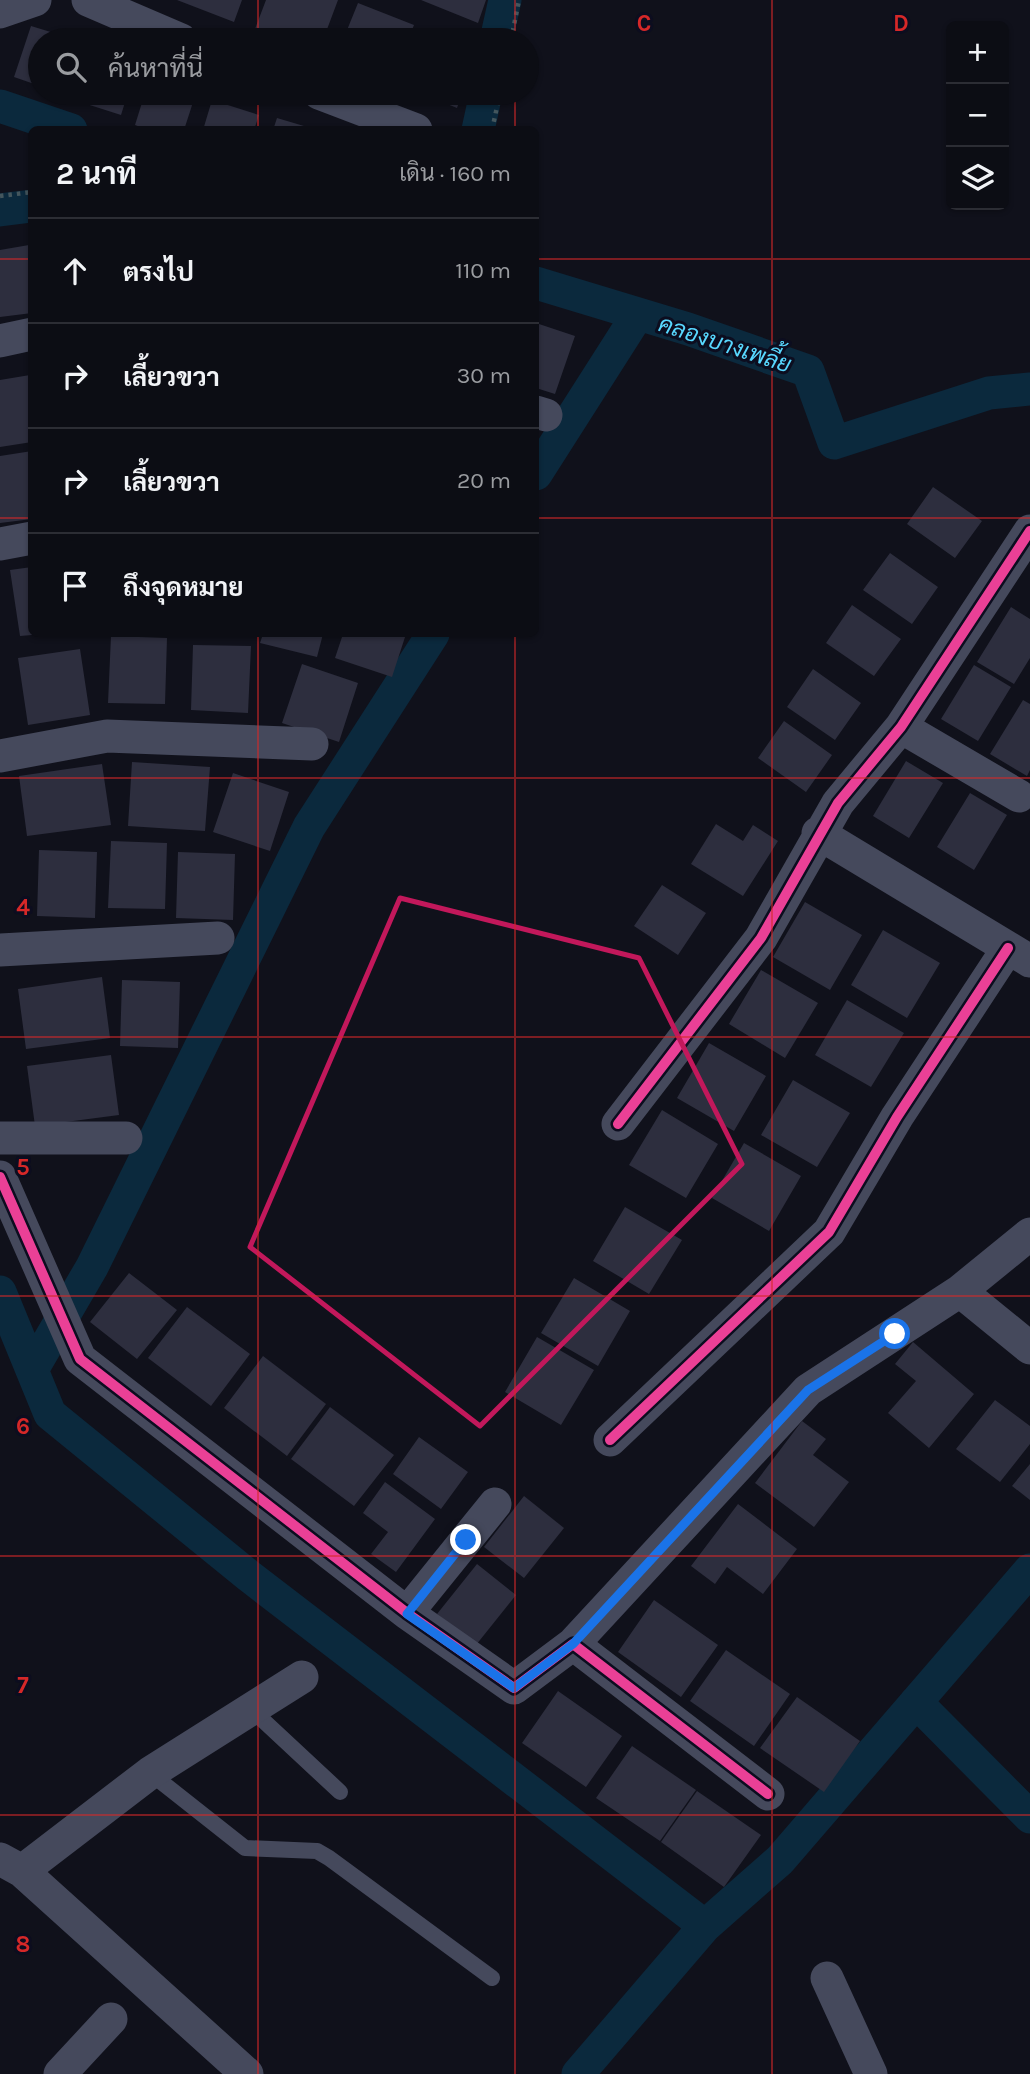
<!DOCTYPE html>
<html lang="th">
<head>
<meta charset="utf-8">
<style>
  :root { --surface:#0c0d14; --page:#15161d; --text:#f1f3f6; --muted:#9a9ca0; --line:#2c2d34 }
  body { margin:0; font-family:Karla,Sarabun,sans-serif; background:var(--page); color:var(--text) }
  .controls { position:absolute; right:21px; top:21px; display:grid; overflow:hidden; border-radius:10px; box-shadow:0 2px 5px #0004 }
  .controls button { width:63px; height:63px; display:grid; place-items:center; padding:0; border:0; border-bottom:2px solid var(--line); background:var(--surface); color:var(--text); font:35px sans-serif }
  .stop { position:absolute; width:21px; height:21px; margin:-16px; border:5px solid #1a73e8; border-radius:50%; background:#fff }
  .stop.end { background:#1a73e8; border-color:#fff; box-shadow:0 2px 7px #0008 }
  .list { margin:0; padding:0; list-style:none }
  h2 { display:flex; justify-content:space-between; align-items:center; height:91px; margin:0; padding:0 28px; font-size:30px }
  h2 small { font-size:23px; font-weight:400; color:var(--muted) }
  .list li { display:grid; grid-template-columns:46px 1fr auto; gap:21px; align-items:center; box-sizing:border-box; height:105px; padding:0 28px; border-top:2px solid var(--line) }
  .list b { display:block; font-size:26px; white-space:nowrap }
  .list em { font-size:23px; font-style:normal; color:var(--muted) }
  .icon { flex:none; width:38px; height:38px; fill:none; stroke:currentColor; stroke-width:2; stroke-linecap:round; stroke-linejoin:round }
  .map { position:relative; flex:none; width:1030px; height:2074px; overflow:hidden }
  .search { position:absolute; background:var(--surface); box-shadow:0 2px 5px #0004; left:28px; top:28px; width:511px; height:77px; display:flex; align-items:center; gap:18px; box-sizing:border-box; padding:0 24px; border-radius:38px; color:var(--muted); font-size:26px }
  .panel { position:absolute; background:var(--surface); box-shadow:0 2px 5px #0004; left:28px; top:126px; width:511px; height:511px; border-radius:10px }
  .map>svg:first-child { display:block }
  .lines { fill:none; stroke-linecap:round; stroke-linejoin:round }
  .canal { stroke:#0b293d; stroke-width:33 }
  .building { fill:#2d2e3e }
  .path { stroke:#44565d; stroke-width:4.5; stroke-dasharray:3.5 5; stroke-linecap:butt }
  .service { stroke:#45495c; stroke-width:16 }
  .minor { stroke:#45495c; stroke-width:33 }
  .cycleway-casing { stroke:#0c0d1f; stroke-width:15 }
  .cycleway { stroke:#ea4096; stroke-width:10 }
  .route { stroke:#1a73e8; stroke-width:9 }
  .marked { fill:none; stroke:#c2185b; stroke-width:5; stroke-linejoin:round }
  .grid { fill:none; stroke:#d62828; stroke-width:2; stroke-opacity:0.55 }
  .labels { text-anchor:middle; stroke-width:6; stroke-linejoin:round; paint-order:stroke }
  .water-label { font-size:23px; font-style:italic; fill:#58d8ff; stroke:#0c0d1f }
  .grid-label { font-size:23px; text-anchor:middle; font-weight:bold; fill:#d62828; stroke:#0c0d1f; stroke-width:6; stroke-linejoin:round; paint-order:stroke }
</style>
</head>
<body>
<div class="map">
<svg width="1030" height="2074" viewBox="0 0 1030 2074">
  <rect width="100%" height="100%" fill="#10111b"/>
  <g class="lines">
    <path class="canal" d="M496,40L505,0
      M0,106L71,130
      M478,130L486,93
      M0,210L32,206
      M536,283L688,329L808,371L834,443L989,393L1030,389
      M536,474L638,314
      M0,1292L50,1414L249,1576L705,1926
      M32,1370L92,1267L309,827L433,634
      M916,1702L1030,1817
      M578,2074L705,1926L780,1860L1030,1570"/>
  </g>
  <path class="building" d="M177,0H242L234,22Z
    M266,0H338L323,40H285L255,29Z
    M421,0H486L478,23Z
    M358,3L414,25L408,40H343Z
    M31,26L77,40H40V86L14,77Z
    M420,30L447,40H416Z
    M77,93H128L121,115L74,100Z
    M145,93H196L184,130H148L135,125Z
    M420,93H462L457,108Z
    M212,100L259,115L254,130H203Z
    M277,118L314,129V130H273Z
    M29,245L32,313L0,317V250Z
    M536,323L575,336L555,394L536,388Z
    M30,375L32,442L0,447V380Z
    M32,451V519L0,523V456Z
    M933,487L982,521L955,558L907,524Z
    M890,553L938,587L912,624L863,590Z
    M32,567V635L20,636L10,570Z
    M852,605L901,639L874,676L826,643Z
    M1011,607L1030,619V658L1014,684L977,662Z
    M205,634H242L241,637L205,636Z
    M263,634H323L317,657L260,643Z
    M343,634H406L392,677L335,658Z
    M111,636L167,638L165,704L108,703Z
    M193,645L251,646L248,713L191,710Z
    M80,649L90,715L28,725L18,658Z
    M302,664L358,683L339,742L282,723Z
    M974,665L1011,687L978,741L941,719Z
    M813,669L861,703L835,740L787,707Z
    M1023,700L1030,704V770L1027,776L990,754Z
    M784,721L832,755L806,792L758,758Z
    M906,761L943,783L909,838L873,816Z
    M132,762L210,767L205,831L128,826Z
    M102,764L111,825L27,836L19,776Z
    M233,773L289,792L270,851L213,832Z
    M970,793L1007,815L974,870L937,847Z
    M716,824L743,841L753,825L778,841L743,896L691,864Z
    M111,841L167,843L165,909L108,908Z
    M39,850L97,852L95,918L37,916Z
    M178,852L235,854L233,920L176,918Z
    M662,885L706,913L678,955L634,926Z
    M805,902L862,935L830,990L773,957Z
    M883,930L940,963L907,1018L851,985Z
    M761,970L818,1003L785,1058L729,1024Z
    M102,977L110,1038L26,1049L18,989Z
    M122,980L180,982L178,1048L120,1046Z
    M847,1000L904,1033L871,1087L815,1055Z
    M709,1043L766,1076L734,1131L677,1098Z
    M111,1055L119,1115L35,1126L27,1066Z
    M793,1080L850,1113L817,1167L761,1135Z
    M662,1110L718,1144L686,1198L629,1165Z
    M744,1143L801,1176L769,1231L712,1198Z
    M625,1207L682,1240L649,1294L593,1261Z
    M129,1273L177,1310L137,1359L90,1322Z
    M574,1278L630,1311L598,1366L541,1333Z
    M187,1307L250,1354L211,1406L148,1358Z
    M537,1337L594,1370L561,1425L505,1392Z
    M913,1342L974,1394L929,1448L888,1413L916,1381L895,1364Z
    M263,1356L326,1404L287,1456L224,1408Z
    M995,1400L1030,1426V1444L1000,1482L956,1449Z
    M330,1407L394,1455L354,1506L291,1459Z
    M802,1421L826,1439L813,1455L849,1482L814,1527L755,1483Z
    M419,1437L468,1472L441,1509L393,1474Z
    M1030,1464V1500L1012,1486Z
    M385,1482L435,1519L396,1572L371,1554L388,1532L363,1513Z
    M524,1496L564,1528L524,1578L484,1547Z
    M738,1504L797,1549L763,1594L727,1567L715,1584L691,1566Z
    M477,1564L516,1595L476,1645L437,1614Z
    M654,1600L718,1645L681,1697L618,1652Z
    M726,1650L790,1694L754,1746L690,1701Z
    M558,1691L622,1736L586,1787L522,1743Z
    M797,1697L860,1741L824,1792L760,1748Z
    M632,1746L696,1790L660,1841L596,1798Z
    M697,1791L761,1835L724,1887L661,1842Z"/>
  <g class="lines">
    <path class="path" d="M511,40L519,0
      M492,130L500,93
      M0,196L32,192"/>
    <path class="service" d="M251,1709L340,1792
      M150,1773L245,1848L317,1851L329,1858L492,1978"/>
    <path class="minor" d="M88,0L181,40
      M0,12L35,0
      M319,93L416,130
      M0,341L32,334
      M536,412L546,415
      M0,544L32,538
      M901,727L1019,796
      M0,756L107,736L312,744
      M818,833L1030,961
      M0,950L218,938
      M618,1124L761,938L838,803L901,727L1030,531
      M0,1138H126
      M0,1177L80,1359L407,1613L514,1688L573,1644L768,1794
      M960,1291L1030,1348
      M610,1440L829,1232L897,1117L1008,948
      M407,1613L495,1504
      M573,1644L808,1390L960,1291L1030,1234
      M0,1859L22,1871L247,2074
      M22,1871L150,1773L302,1677
      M827,1978L871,2074
      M60,2074L111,2019"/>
    <defs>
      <path id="cycleway" d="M618,1124L761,938L838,803L901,727L1030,531
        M0,1177L80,1359L407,1613L514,1688L573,1644L768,1794
        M610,1440L829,1232L897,1117L1008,948"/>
    </defs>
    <use href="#cycleway" class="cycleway-casing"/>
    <use href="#cycleway" class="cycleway"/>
  </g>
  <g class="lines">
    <path class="route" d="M466,1540L407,1614L514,1688L573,1644L808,1390L895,1334"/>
  </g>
  <path class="marked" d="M400,898L639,958L742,1164L480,1426L250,1247Z"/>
  <path class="grid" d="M258,0V40M515,0V40M772,0V2074M258,93V130M515,93V130M0,259H32M536,259H1030M0,518H32M536,518H1030M258,634V2074M515,634V2074M0,778H1030M0,1037H1030M0,1296H1030M0,1556H1030M0,1815H1030"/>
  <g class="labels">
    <g class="water-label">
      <text transform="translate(725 344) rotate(18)" y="8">คลองบางเพลี้ย</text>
    </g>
  </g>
  <g class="grid-label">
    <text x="644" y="31">C</text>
    <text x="901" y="31">D</text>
    <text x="23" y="915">4</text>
    <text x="23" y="1175">5</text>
    <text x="23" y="1434">6</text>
    <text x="23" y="1693">7</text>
    <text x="23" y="1952">8</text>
  </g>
</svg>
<div class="controls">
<button>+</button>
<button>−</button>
<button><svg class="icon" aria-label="layers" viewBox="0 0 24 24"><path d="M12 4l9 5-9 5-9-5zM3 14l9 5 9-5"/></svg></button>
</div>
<div class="stop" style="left:895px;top:1334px"></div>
<div class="stop end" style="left:466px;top:1540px"></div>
<div class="search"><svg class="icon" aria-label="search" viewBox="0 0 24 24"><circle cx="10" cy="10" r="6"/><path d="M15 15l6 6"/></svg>ค้นหาที่นี่</div>
<section class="panel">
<h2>2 นาที<small>เดิน · 160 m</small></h2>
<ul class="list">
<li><svg class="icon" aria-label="ahead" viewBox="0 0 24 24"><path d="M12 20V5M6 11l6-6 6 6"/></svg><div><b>ตรงไป</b></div><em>110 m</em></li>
<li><svg class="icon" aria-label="right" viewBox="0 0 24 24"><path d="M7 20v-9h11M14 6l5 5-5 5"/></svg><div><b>เลี้ยวขวา</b></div><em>30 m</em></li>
<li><svg class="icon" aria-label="right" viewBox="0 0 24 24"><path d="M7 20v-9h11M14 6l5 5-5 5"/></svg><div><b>เลี้ยวขวา</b></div><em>20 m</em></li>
<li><svg class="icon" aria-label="arrive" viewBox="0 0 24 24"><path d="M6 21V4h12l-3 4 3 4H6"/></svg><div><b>ถึงจุดหมาย</b></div></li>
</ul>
</section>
</div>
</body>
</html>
